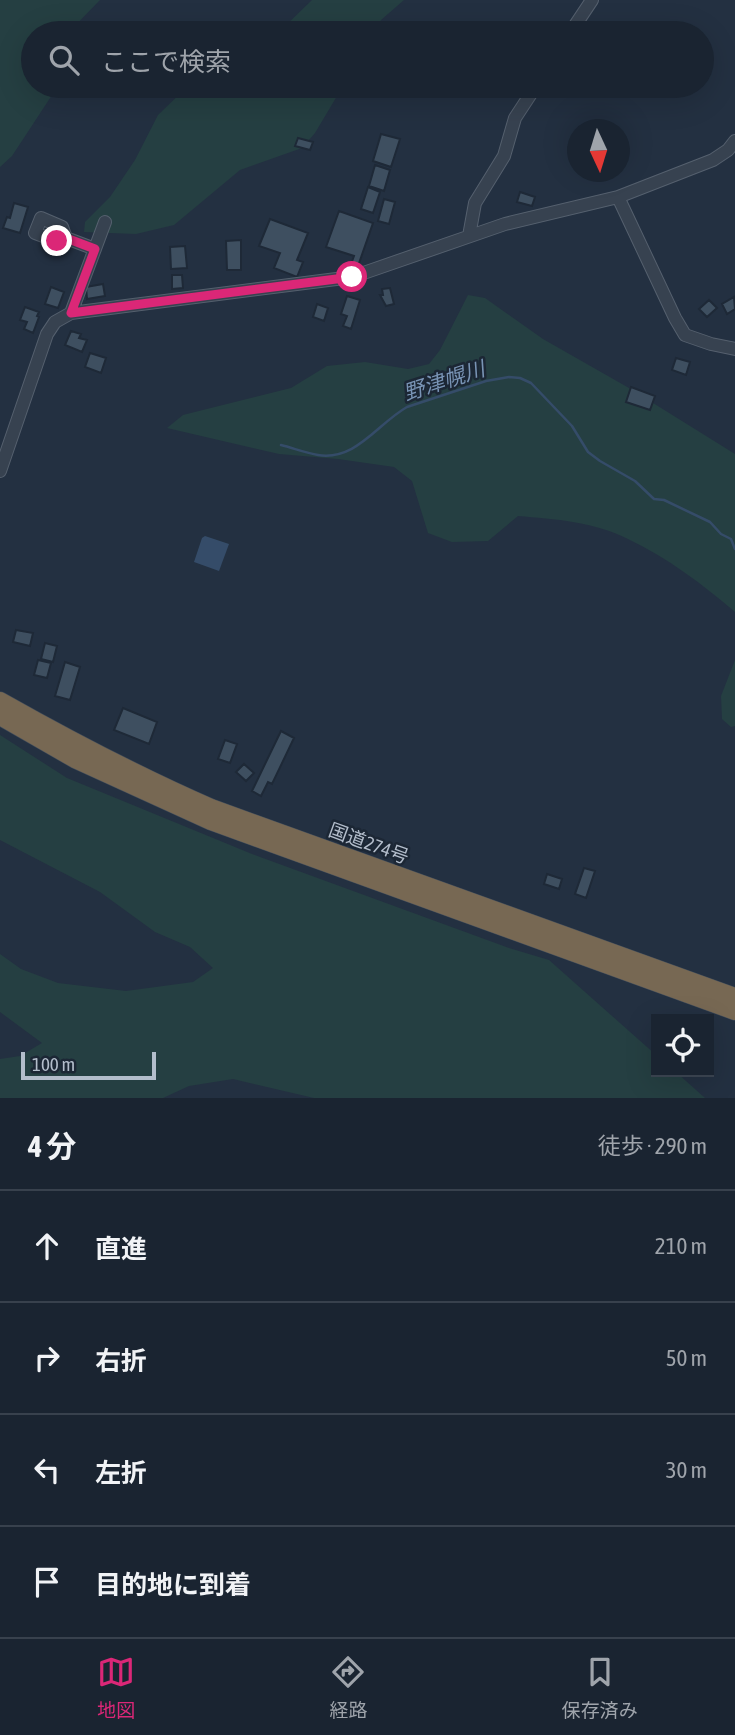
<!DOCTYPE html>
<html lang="ja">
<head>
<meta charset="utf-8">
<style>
  :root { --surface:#1a2431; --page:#232c39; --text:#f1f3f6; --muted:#9fa4ab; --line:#38414d; --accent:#db2777 }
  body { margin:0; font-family:"Asap Condensed","Noto Sans JP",sans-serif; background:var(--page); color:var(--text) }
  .controls { position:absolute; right:21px; bottom:21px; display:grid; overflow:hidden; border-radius:0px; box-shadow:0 7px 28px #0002 }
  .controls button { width:63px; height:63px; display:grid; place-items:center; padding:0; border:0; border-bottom:2px solid var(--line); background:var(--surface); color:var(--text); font:35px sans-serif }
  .compass { position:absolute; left:567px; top:119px; width:63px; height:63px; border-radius:50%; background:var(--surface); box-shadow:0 7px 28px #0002; rotate:176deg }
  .scale { position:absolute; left:21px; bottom:18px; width:135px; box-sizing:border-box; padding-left:7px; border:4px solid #b3bdcb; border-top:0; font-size:19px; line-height:24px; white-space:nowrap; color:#b3bdcb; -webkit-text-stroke:5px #1c2735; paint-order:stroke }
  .stop { position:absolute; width:21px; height:21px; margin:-16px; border:5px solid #db2777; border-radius:50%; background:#fff }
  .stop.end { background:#db2777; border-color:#fff; box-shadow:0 2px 7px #0008 }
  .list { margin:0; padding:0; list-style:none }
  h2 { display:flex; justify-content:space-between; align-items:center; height:91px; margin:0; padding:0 28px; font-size:30px }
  h2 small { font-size:23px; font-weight:400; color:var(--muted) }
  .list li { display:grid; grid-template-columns:46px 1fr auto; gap:21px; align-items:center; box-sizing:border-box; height:112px; padding:0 28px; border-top:2px solid var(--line) }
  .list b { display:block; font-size:26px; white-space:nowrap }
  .list em { font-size:23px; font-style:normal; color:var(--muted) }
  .icon { flex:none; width:38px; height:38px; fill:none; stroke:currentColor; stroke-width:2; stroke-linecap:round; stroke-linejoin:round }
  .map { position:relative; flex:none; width:735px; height:1098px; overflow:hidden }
  .search { position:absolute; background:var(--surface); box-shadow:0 7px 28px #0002; left:21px; right:21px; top:21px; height:77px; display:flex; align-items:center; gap:18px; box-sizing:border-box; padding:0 24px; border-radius:38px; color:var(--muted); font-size:26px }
  .sheet { height:539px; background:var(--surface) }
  nav { display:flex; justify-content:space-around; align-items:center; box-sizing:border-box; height:98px; border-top:2px solid var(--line); background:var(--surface); font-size:19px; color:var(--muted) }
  nav a { display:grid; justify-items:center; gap:4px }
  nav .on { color:var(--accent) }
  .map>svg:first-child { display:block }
  .green { fill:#253f42 }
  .water { fill:#354c69 }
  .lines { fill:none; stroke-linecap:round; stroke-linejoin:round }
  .stream { stroke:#354c69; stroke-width:2.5 }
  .building { fill:#3e4f60; stroke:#1e2937; stroke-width:2 }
  .minor-casing { stroke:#55606e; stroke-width:14 }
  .highway-casing { stroke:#424d5b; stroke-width:19 }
  .minor { stroke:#374250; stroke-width:12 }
  .highway { stroke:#776853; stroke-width:18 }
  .route { stroke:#db2777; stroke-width:9 }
  .labels { text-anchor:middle; stroke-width:5; stroke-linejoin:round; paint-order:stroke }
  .street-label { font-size:19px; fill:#b3bdcb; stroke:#1c2735 }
  .water-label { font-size:21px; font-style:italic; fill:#7994b5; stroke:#1c2735 }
</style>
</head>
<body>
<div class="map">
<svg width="735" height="1098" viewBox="0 0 735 1098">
  <rect width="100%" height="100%" fill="#233041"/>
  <path class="green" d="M0,0H100L68,33H33V86H56V89L12,156L0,167Z
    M312,0H404L381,20L374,33H278Z
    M188,86H343L315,133L302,148L240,170L174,225L136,234L84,232L85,222L110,197L135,160L158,115Z
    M468,295L485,298L543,339L629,388L735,454V612C702,584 668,558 628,539C595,522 554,519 518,516L488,541L452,542L428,533L412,481L394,467L338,459L279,454L167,428L183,415L291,388L327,366L365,362L408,369L429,364L440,350Z
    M735,660V726L731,727L722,719L721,696Z
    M0,735L67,778L252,854L509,948L549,960L656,1055V1072H676L705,1098H314L233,1079L189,1086L163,1098H0V1059L20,1056L42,1043L0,1012V954L21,969L58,983L126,991L193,982L213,968L190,947L155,932L100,892L0,840Z"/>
  <path class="water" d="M205,536L229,544L219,571L194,562L202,538Z"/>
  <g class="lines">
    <path class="stream" d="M281,445C293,448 306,453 318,455C356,461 377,424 407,407L486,381L509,377L520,378L531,383L572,426L588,452L600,461L635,481L654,499L664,500L710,522L721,534L731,539L735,549"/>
  </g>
  <path class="building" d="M381,134L400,139L391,167L373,161Z
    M298,138L313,142L310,150L295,146Z
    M375,165L390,170L384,191L369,186Z
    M368,187L380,192L373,213L361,209Z
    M520,192L535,197L532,206L517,202Z
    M384,199L395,202L389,224L378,221Z
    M14,203L28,207L20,233L3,228L7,217L10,218Z
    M339,211L373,223L357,269L350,267L354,256L326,247Z
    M270,219L308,233L297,260L303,262L297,277L274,268L280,253L259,246Z
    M241,240V270H227L226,241Z
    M185,246L187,268L171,269L170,247Z
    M172,275H182L183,288L172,289Z
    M103,284L105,296L87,299L86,287Z
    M51,287L64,292L58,308L45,304Z
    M390,288L394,304L386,306L380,295H383L382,289Z
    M347,296L360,300L351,329L343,326L347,316L341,314Z
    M734,297L735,309L727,314L722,304Z
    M709,300L717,308L707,317L699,309Z
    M317,304L328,308L324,321L313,317Z
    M25,307L39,312L37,316L39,317L33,333L24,329L27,322L20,320Z
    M71,331L81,334L79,338L87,340L82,352L65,345Z
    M90,353L106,358L101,373L85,367Z
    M676,358L690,362L686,375L672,370Z
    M631,387L655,396L650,410L626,402Z
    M16,630L33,633L30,646L13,642Z
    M45,643L57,646L53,662L41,659Z
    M38,660L51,663L47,678L34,675Z
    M65,662L80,667L70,700L55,696Z
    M123,708L157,722L149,744L114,730Z
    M281,731L294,738L272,784L268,782L261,796L252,791Z
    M225,740L237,744L230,763L218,759Z
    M244,764L254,773L246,781L236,772Z
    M584,868L595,871L586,898L575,894Z
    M547,874L562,879L559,889L544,884Z"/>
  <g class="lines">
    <defs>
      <path id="minor" d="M570,33L592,0
        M618,197L675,318L685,335L711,344L735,349
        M469,236L475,203L504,156L515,118L536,86
        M66,238L62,227L41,218L35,233L56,241L66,238L95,249
        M71,313L105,222
        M0,471L47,334L55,322L71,313L352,277L505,224L618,197L713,160L728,150L735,141"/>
      <path id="highway" d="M0,701C69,740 138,776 211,808L735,997
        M0,716L75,759L211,821L735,1011"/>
    </defs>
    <use href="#minor" class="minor-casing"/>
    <use href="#highway" class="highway-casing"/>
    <use href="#minor" class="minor"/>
    <use href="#highway" class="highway"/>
  </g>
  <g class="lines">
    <path class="route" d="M57,241L66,238L95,249L71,313L352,277"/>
  </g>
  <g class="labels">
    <g class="street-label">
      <text transform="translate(369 843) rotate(20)" y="7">国道274号</text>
    </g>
    <g class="water-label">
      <text transform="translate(444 381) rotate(-18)" y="7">野津幌川</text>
    </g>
  </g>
</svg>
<div class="controls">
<button><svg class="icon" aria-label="locate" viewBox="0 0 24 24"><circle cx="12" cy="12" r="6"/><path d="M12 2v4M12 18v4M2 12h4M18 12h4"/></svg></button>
</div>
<svg class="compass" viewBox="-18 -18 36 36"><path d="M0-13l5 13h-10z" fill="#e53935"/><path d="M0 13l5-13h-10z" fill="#9fa4ab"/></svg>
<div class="scale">100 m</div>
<div class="stop" style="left:352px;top:277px"></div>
<div class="stop end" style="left:57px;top:241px"></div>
<div class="search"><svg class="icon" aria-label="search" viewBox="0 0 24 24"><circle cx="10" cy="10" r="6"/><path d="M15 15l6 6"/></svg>ここで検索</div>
</div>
<section class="sheet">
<h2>4 分<small>徒歩 · 290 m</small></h2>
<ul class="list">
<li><svg class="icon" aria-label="ahead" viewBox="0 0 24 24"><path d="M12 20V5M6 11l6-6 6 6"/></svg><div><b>直進</b></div><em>210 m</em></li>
<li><svg class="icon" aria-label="right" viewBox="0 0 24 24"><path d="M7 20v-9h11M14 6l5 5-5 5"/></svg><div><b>右折</b></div><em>50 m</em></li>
<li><svg class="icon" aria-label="left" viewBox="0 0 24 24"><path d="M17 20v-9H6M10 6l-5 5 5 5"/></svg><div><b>左折</b></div><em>30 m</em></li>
<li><svg class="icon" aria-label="arrive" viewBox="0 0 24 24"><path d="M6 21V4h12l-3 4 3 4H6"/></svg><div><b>目的地に到着</b></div></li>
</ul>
</section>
<nav>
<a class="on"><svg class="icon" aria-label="map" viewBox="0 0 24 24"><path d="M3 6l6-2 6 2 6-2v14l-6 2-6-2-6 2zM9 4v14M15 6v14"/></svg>地図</a>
<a><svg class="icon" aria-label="directions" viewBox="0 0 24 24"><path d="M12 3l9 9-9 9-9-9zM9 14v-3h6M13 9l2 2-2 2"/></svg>経路</a>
<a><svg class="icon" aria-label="saved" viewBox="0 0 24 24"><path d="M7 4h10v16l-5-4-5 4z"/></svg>保存済み</a>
</nav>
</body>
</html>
